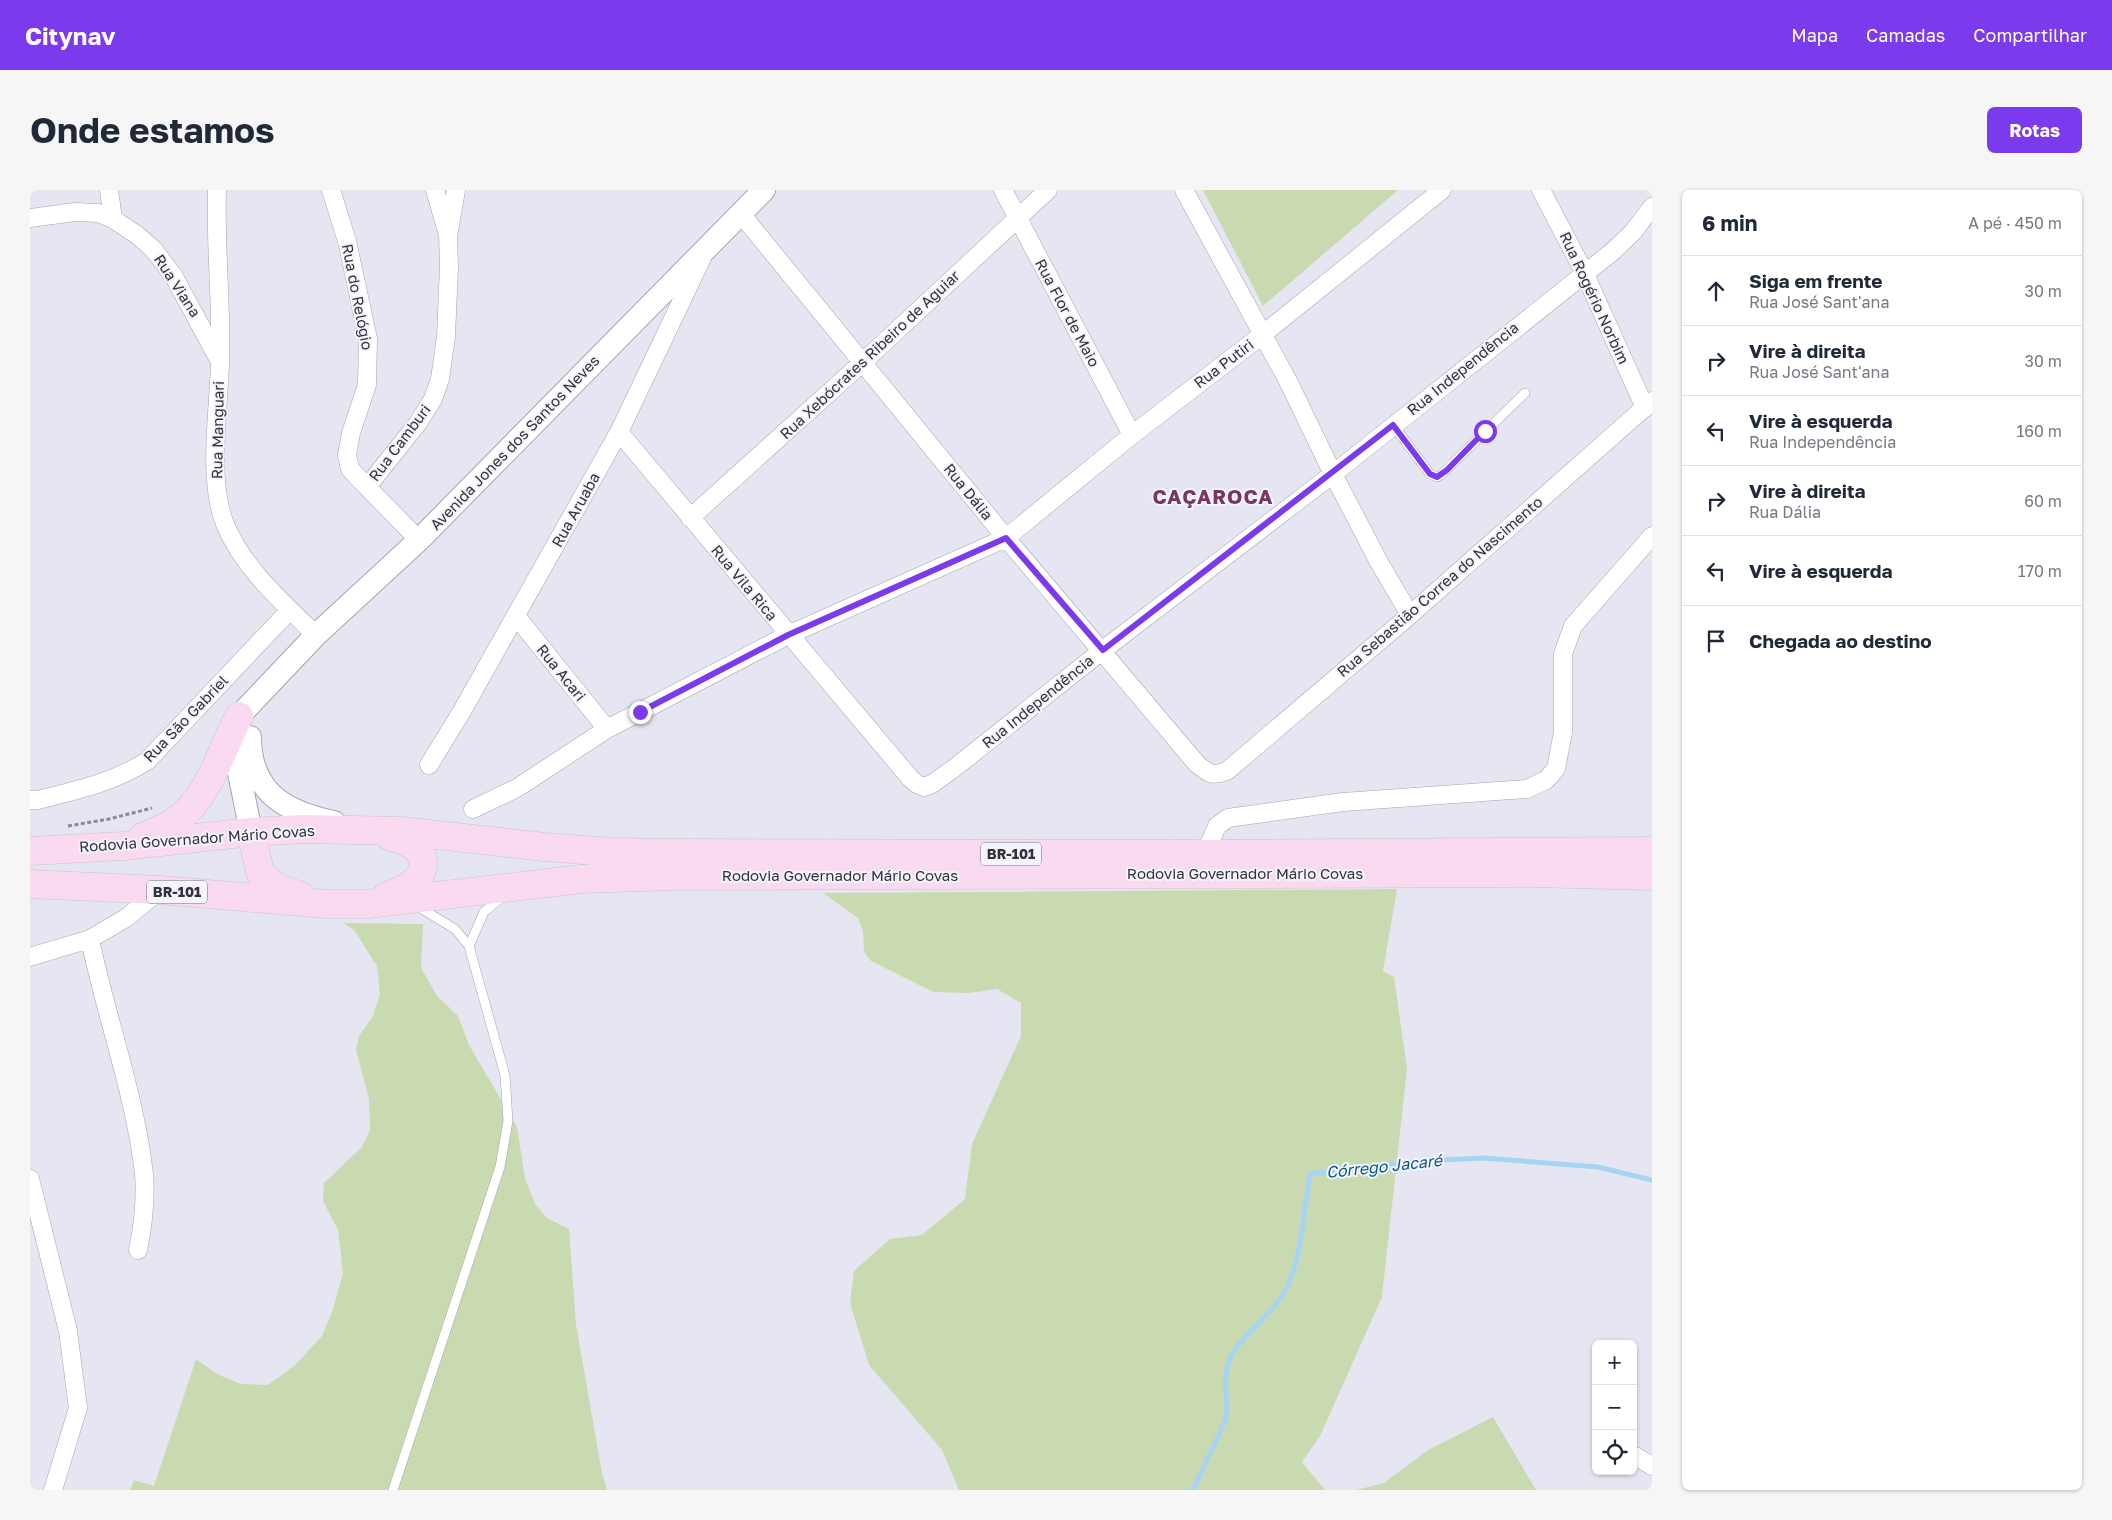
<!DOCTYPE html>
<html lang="pt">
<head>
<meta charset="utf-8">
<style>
  :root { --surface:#fff; --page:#f6f6f7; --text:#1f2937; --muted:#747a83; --line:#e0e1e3; --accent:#7c3aed }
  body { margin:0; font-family:"Golos Text",sans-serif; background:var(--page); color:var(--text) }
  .controls { position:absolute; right:15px; bottom:15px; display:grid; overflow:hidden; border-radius:8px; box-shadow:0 1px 4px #0004 }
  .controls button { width:45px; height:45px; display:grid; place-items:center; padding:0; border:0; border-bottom:1px solid var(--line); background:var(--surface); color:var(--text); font:25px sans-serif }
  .stop { position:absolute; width:15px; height:15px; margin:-11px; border:4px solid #7c3aed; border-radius:50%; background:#fff }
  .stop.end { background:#7c3aed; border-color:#fff; box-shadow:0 1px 5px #0008 }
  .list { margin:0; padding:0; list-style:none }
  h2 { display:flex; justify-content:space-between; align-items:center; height:65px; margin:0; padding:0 20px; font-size:21px }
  h2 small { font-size:16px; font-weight:400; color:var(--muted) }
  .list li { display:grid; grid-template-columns:32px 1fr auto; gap:15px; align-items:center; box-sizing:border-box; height:70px; padding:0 20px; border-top:1px solid var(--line) }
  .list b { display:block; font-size:19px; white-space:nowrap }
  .list p { margin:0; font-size:16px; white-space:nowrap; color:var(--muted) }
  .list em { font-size:16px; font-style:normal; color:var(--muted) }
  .icon { flex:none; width:28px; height:28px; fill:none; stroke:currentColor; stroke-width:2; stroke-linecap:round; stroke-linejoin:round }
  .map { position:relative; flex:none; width:1622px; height:1300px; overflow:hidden; border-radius:8px }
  header { display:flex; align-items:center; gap:30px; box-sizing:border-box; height:70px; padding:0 25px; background:var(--accent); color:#fff }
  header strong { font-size:24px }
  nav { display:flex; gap:28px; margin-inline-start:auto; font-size:18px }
  .intro { display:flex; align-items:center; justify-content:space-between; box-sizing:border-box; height:120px; padding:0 30px }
  h1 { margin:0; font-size:35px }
  .button { padding:12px 22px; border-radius:8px; background:var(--accent); color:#fff; font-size:18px; font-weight:700 }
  main { display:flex; gap:30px; padding:0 30px }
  aside { flex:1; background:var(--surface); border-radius:8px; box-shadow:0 1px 4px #0004 }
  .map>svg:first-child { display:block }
  .green { fill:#c9dab0 }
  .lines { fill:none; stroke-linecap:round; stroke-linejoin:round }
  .stream { stroke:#a6d4f2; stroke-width:5 }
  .service-casing { stroke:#a5a4b0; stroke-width:10 }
  .minor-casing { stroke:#a5a4b0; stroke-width:19 }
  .tertiary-casing { stroke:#a5a4b0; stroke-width:24 }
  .primary-casing { stroke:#c6c6c7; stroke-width:29 }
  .path { stroke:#8b8a93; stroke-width:3; stroke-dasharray:4 2.5; stroke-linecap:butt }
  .service { stroke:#fff; stroke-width:9 }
  .minor { stroke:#fff; stroke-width:18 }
  .tertiary { stroke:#fff; stroke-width:22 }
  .primary { stroke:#fadaf1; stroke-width:28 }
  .route { stroke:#7c3aed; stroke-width:6 }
  .labels { text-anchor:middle; stroke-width:4; stroke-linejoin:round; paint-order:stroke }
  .shield { fill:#f4f4fd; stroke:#6d6c72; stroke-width:1 }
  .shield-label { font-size:14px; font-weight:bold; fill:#333237 }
  .street-label { font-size:15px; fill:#333237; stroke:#f4f4fd }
  .water-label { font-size:16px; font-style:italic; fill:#085980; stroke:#f4f4fd }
  .district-label { font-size:20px; font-weight:bold; letter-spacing:1px; fill:#76385f; stroke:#f4f4fd }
</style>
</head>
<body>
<header>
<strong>Citynav</strong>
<nav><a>Mapa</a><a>Camadas</a><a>Compartilhar</a></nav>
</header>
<div class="intro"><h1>Onde estamos</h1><a class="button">Rotas</a></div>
<main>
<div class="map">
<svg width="1622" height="1300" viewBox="0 0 1622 1300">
  <rect width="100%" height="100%" fill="#e6e6f2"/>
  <path class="green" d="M1173,0H1368L1233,116Z
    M1367,699L1353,781L1364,787L1377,879L1352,1107L1290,1246L1272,1272L1295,1300H929L912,1260L839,1175L820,1113L824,1081L860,1049L892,1045L935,1009L942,954L991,846V813L967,799L939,803L903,802L841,771L834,762L833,741L828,728L793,703Z
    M313,733L393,734L391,778L407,806L428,826L439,855L487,937L495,989L506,1015L517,1028L539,1039L546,1134L572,1283L577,1300H100L104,1290L124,1296L166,1169L187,1184L210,1194L238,1195L265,1175L292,1146L303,1119L313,1083L308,1040L293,1011L294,993L332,957L340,940L339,909L326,860L329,846L343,826L350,804L347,776L324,740Z
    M1463,1227L1506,1300H1326L1354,1293L1398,1260Z"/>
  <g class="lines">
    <path class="stream" d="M1163,1300L1195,1231C1200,1210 1191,1191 1199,1171C1209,1147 1238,1128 1252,1106C1271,1078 1274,1018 1280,984L1391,971L1453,968L1568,977L1622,990"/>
    <defs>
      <path id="service" d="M1363,235L1400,284L1407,287L1411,285L1495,203
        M439,756L454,722L473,706
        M363,1300L470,977L478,931L475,885L439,756L425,739L387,716"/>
      <path id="minor" d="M79,0L83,29
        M187,0C185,57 192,114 190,171C189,219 177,289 195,334C213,378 252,412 286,445
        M301,0L317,51L338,149L337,195L321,243L317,265L320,279L337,297
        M973,0L1102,245
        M1154,0L1258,191L1303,284L1350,374L1380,425
        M1511,0L1554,82L1615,218
        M711,24L976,348L1167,574C1180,585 1182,586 1197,581L1380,425L1622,211
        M0,28L45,22L68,23L83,29L107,45L123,59L143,85L188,168
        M419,41L426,0
        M589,242L880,588L887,594L894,597L902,594L923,579L1073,460L1303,284L1582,62L1603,42L1622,17
        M660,328L832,173L1018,0
        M389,350L337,297L388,233L403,209L410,189L416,147L419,76L418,45L405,0
        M486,426L577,539
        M399,575L432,521L589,242L672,68
        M0,610H8C48,600 82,593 117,571L260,420
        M443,619L487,598L577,539L758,445L976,348L1102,245L1232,145L1412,0
        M1175,664L1187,636L1198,628L1313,612L1497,599L1516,590L1526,579L1533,542V464L1543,436L1622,346
        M60,749C76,827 105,904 114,984C116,1010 113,1036 108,1060
        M0,767L60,749L96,728L130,700
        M0,989L38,1141L48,1218L23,1300
        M1605,1266L1622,1276"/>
      <path id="tertiary" d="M220,547C220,602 255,622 304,632
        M221,642L206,568L209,526L286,445L389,350L734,0"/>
      <path id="primary" d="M221,642L230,682C240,696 254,701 270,705
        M113,647C124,642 137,637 147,630C180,606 191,560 209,526
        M0,661L93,656L221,642L273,639L372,641L514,657L581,662L651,663L1175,664L1622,661
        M0,694L130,700L295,714H338L551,689L641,686L1501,683L1622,686
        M355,707C366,702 378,699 386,690C391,686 392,682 393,677C395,656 375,651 359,646"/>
    </defs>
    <use href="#service" class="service-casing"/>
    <use href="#minor" class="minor-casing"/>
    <use href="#tertiary" class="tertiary-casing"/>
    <use href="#primary" class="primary-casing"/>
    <path class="path" d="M38,636L79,629L122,618"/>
    <use href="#service" class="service"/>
    <use href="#minor" class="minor"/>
    <use href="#tertiary" class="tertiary"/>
    <use href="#primary" class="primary"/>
  </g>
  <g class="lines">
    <path class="route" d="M610,522L758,445L976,348L1073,460L1363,235L1400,284L1407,287L1417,280L1455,241"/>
  </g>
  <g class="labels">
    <g class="shield">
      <rect x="951" y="652.5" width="60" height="23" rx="4"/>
      <rect x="117" y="690.5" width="60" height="23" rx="4"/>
    </g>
    <g class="shield-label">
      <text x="981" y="669">BR-101</text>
      <text x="147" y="707">BR-101</text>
    </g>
    <g class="street-label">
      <text transform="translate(147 96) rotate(57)" y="5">Rua Viana</text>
      <text transform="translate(327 107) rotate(79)" y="5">Rua do Relógio</text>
      <text transform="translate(1564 108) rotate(65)" y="5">Rua Rogério Norbim</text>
      <text transform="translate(1037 123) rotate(62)" y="5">Rua Flor de Maio</text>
      <text transform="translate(840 165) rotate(-43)" y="5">Rua Xebócrates Ribeiro de Aguiar</text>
      <text transform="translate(1194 174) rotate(-37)" y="5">Rua Putiri</text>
      <text transform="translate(1433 179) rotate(-39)" y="5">Rua Independência</text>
      <text transform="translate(188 240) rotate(-89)" y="5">Rua Manguari</text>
      <text transform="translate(370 253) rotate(-53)" y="5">Rua Camburi</text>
      <text transform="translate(485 253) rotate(-46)" y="5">Avenida Jones dos Santos Neves</text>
      <text transform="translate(938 302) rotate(51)" y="5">Rua Dália</text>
      <text transform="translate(546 320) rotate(-61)" y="5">Rua Aruaba</text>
      <text transform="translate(714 393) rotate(50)" y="5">Rua Vila Rica</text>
      <text transform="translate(1410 397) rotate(-41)" y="5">Rua Sebastião Correa do Nascimento</text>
      <text transform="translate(531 483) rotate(51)" y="5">Rua Acari</text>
      <text transform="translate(1008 512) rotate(-39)" y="5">Rua Independência</text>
      <text transform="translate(156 529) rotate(-46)" y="5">Rua São Gabriel</text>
      <text transform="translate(167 649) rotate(-4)" y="5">Rodovia Governador Mário Covas</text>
      <text x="1215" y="689">Rodovia Governador Mário Covas</text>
      <text x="810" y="691">Rodovia Governador Mário Covas</text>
    </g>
    <g class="water-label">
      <text transform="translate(1354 976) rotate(-6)" y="6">Córrego Jacaré</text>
    </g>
    <g class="district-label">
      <text x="1183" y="314">CAÇAROCA</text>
    </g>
  </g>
</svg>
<div class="controls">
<button>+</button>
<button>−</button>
<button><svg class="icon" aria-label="locate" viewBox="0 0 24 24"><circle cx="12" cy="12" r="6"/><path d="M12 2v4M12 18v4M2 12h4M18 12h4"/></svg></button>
</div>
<div class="stop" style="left:1455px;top:241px"></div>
<div class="stop end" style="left:610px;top:522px"></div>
</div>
<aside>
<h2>6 min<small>A pé · 450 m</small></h2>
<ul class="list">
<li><svg class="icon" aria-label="ahead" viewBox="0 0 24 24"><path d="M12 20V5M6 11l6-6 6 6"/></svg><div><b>Siga em frente</b><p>Rua José Sant'ana</p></div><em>30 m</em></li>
<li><svg class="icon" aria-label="right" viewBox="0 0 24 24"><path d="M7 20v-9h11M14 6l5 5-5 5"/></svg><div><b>Vire à direita</b><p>Rua José Sant'ana</p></div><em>30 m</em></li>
<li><svg class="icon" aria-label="left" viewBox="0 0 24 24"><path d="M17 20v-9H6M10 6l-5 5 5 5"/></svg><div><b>Vire à esquerda</b><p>Rua Independência</p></div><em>160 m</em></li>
<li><svg class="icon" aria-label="right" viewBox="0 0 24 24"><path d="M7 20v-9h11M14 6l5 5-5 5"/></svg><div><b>Vire à direita</b><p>Rua Dália</p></div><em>60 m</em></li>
<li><svg class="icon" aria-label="left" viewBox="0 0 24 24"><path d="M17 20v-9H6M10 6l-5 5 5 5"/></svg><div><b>Vire à esquerda</b></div><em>170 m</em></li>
<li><svg class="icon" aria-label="arrive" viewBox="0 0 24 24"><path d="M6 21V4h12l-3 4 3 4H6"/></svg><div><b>Chegada ao destino</b></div></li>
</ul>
</aside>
</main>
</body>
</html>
